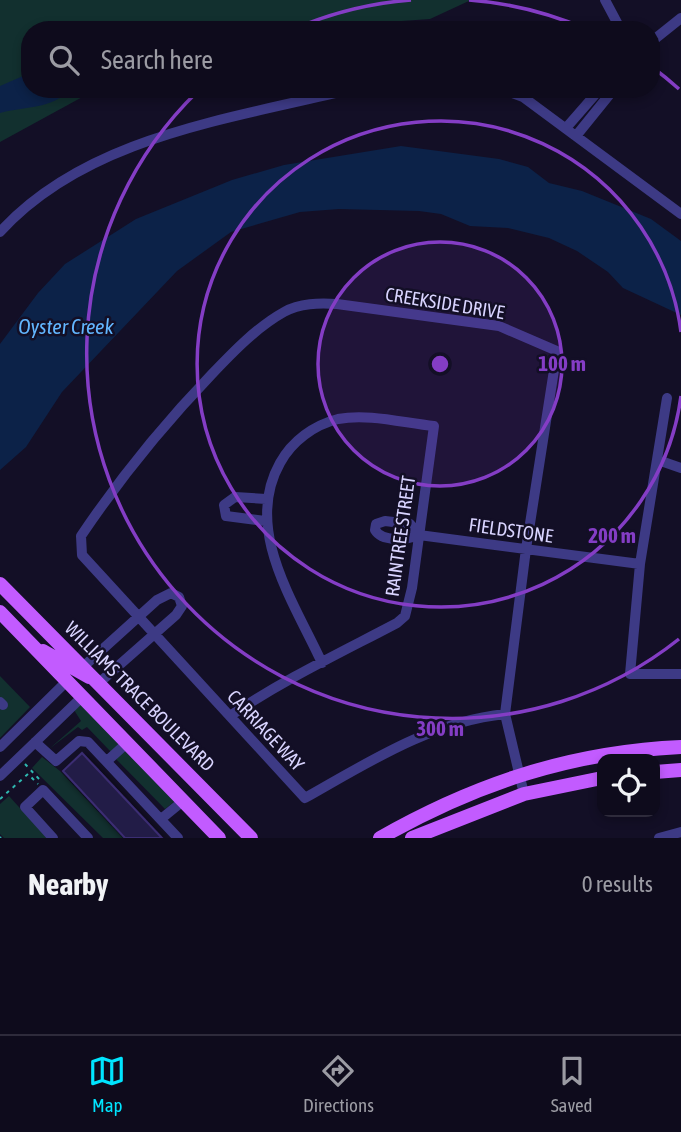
<!DOCTYPE html>
<html lang="en">
<head>
<meta charset="utf-8">
<style>
  :root { --surface:#0e0b1c; --page:#1c1929; --text:#f1f3f6; --muted:#9b9ba3; --line:#2e2b3b; --accent:#00e5ff }
  body { margin:0; font-family:"Asap Condensed",sans-serif; background:var(--page); color:var(--text) }
  .controls { position:absolute; right:21px; bottom:21px; display:grid; overflow:hidden; border-radius:14px; box-shadow:0 4px 10px #0003 }
  .controls button { width:63px; height:63px; display:grid; place-items:center; padding:0; border:0; border-bottom:2px solid var(--line); background:var(--surface); color:var(--text); font:35px sans-serif }
  .list { margin:0; padding:0; list-style:none }
  h2 { display:flex; justify-content:space-between; align-items:center; height:91px; margin:0; padding:0 28px; font-size:30px }
  h2 small { font-size:23px; font-weight:400; color:var(--muted) }
  .icon { flex:none; width:38px; height:38px; fill:none; stroke:currentColor; stroke-width:2; stroke-linecap:round; stroke-linejoin:round }
  .map { position:relative; flex:none; width:681px; height:838px; overflow:hidden }
  .search { position:absolute; background:var(--surface); box-shadow:0 4px 10px #0003; left:21px; right:21px; top:21px; height:77px; display:flex; align-items:center; gap:18px; box-sizing:border-box; padding:0 24px; border-radius:28px; color:var(--muted); font-size:26px }
  .sheet { height:196px; background:var(--surface) }
  nav { display:flex; justify-content:space-around; align-items:center; box-sizing:border-box; height:98px; border-top:2px solid var(--line); background:var(--surface); font-size:19px; color:var(--muted) }
  nav a { display:grid; justify-items:center; gap:4px }
  nav .on { color:var(--accent) }
  .map>svg:first-child { display:block }
  .green { fill:#12302f }
  .water { fill:#0c2248 }
  .building { fill:#241b47; stroke:#3b2d73; stroke-width:2; filter:url(#shadow) }
  .lines { fill:none; stroke-linecap:round; stroke-linejoin:round }
  .path { stroke:#2fb8b0; stroke-width:2; stroke-dasharray:3.5 5; stroke-linecap:butt }
  .minor { stroke:#3d3a85; stroke-width:10 }
  .major { stroke:#c25bff; stroke-width:14 }
  .ring { fill:none; stroke:#843dc5; stroke-width:3.5 }
  .labels { text-anchor:middle; stroke-width:5; stroke-linejoin:round; paint-order:stroke }
  .street-label { font-size:19px; fill:#d9d4ff; stroke:#130f26 }
  .water-label { font-size:21px; font-style:italic; fill:#62b6ff; stroke:#130f26 }
  .centre { fill:#843dc5; stroke:#130f26; stroke-width:3.5 }
  .ring-label { font-size:21px; text-anchor:middle; font-weight:bold; fill:#843dc5; stroke:#130f26; stroke-width:5; stroke-linejoin:round; paint-order:stroke }
</style>
</head>
<body>
<div class="map">
<svg width="681" height="838" viewBox="0 0 681 838">
  <defs>
    <filter id="shadow"><feDropShadow dx="3.5" dy="3.5" stdDeviation="3.5" flood-color="#0009"/></filter>
  </defs>
  <rect width="100%" height="100%" fill="#130f26"/>
  <path class="green" d="M0,0H471L430,19L360,24L335,30H30V89H97L0,142Z
    M0,676L30,707L0,738Z
    M83,703L123,742L111,752L87,727L82,730L78,727L49,749L81,721L74,710Z
    M125,750L175,801L165,809L116,759Z
    M42,757L60,771L123,838H103L32,768Z
    M9,796L47,838H4L0,834V804Z"/>
  <path class="water" d="M30,73V89H71C50,110 26,106 0,113V86Z
    M401,146L499,159L528,167L549,183L582,191L651,219L681,241V315L623,288L608,272L577,251L549,238L508,228L470,226L441,214L419,211L339,209L300,212L231,232L177,271L62,392L26,447L0,470V344L38,293L65,264L136,219L232,180L284,165Z"/>
  <path class="building" d="M82,753L162,838H125L63,771Z"/>
  <g class="lines">
    <path class="path" d="M25,764L40,780
      M0,799L28,774L38,784
      M0,837L1,838"/>
    <path class="minor" d="M605,0L621,30
      M651,42L681,18
      M501,89L523,97L681,214
      M566,128L600,89
      M576,136L614,89
      M0,232C87,136 232,119 352,89
      M667,398L640,564L630,674H681
      M658,460L681,468
      M265,521L226,516L224,505L235,497L266,499
      M419,535L410,524L385,521L376,524L375,530C382,542 406,540 419,535L640,564
      M84,666L157,600L171,593L179,597L182,606L176,615L100,682
      M0,702L3,705
      M505,714C430,722 369,762 305,798L82,555L81,536C120,478 163,425 212,374C233,352 257,327 284,312C300,303 319,303 337,304L499,326L557,351L526,549L505,714L524,794
      M230,716C283,680 340,653 397,623L405,616L412,588L434,426C404,423 368,413 338,419C314,425 292,441 280,463C243,529 294,602 322,663
      M35,742L56,761L79,741L88,742L178,838
      M0,747L67,681
      M107,761L127,743
      M0,776L82,697
      M161,819L183,801
      M53,838L25,807L43,790L88,838
      M659,838L681,832"/>
    <path class="major" d="M0,584L251,838
      M0,612L219,838
      M43,651L89,677
      M655,772L681,770
      M380,838C475,784 570,752 681,747
      M412,838L524,794L602,778"/>
  </g>
  <circle cx="440" cy="364" r="122" fill="#843dc5" fill-opacity=".12"/>
  <g class="ring">
    <circle cx="440" cy="364" r="122"/>
    <path d="M681 396A243 243 0 1 1 681 332"/>
    <path d="M679 639A365 365 0 0 1 198 91M294 29A365 365 0 0 1 411 0M469 0A365 365 0 0 1 586 29M652 67A365 365 0 0 1 679 89"/>
  </g>
  <g class="labels">
    <g class="street-label">
      <text transform="translate(445 303) rotate(9)" y="7">CREEKSIDE DRIVE</text>
      <text transform="translate(511 530) rotate(8)" y="7">FIELDSTONE</text>
      <text transform="translate(400 536) rotate(-82)" y="7">RAINTREE STREET</text>
      <text transform="translate(140 696) rotate(45)" y="7">WILLIAMS TRACE BOULEVARD</text>
      <text transform="translate(266 730) rotate(47)" y="7">CARRIAGE WAY</text>
    </g>
    <g class="water-label">
      <text x="66" y="334">Oyster Creek</text>
    </g>
  </g>
  <circle cx="440" cy="364" r="10" class="centre"/>
  <g class="ring-label">
    <text x="562" y="371">100 m</text>
    <text x="612" y="543">200 m</text>
    <text x="440" y="736">300 m</text>
  </g>
</svg>
<div class="controls">
<button><svg class="icon" aria-label="locate" viewBox="0 0 24 24"><circle cx="12" cy="12" r="6"/><path d="M12 2v4M12 18v4M2 12h4M18 12h4"/></svg></button>
</div>
<div class="search"><svg class="icon" aria-label="search" viewBox="0 0 24 24"><circle cx="10" cy="10" r="6"/><path d="M15 15l6 6"/></svg>Search here</div>
</div>
<section class="sheet">
<h2>Nearby<small>0 results</small></h2>
<ul class="list">
</ul>
</section>
<nav>
<a class="on"><svg class="icon" aria-label="map" viewBox="0 0 24 24"><path d="M3 6l6-2 6 2 6-2v14l-6 2-6-2-6 2zM9 4v14M15 6v14"/></svg>Map</a>
<a><svg class="icon" aria-label="directions" viewBox="0 0 24 24"><path d="M12 3l9 9-9 9-9-9zM9 14v-3h6M13 9l2 2-2 2"/></svg>Directions</a>
<a><svg class="icon" aria-label="saved" viewBox="0 0 24 24"><path d="M7 4h10v16l-5-4-5 4z"/></svg>Saved</a>
</nav>
</body>
</html>
